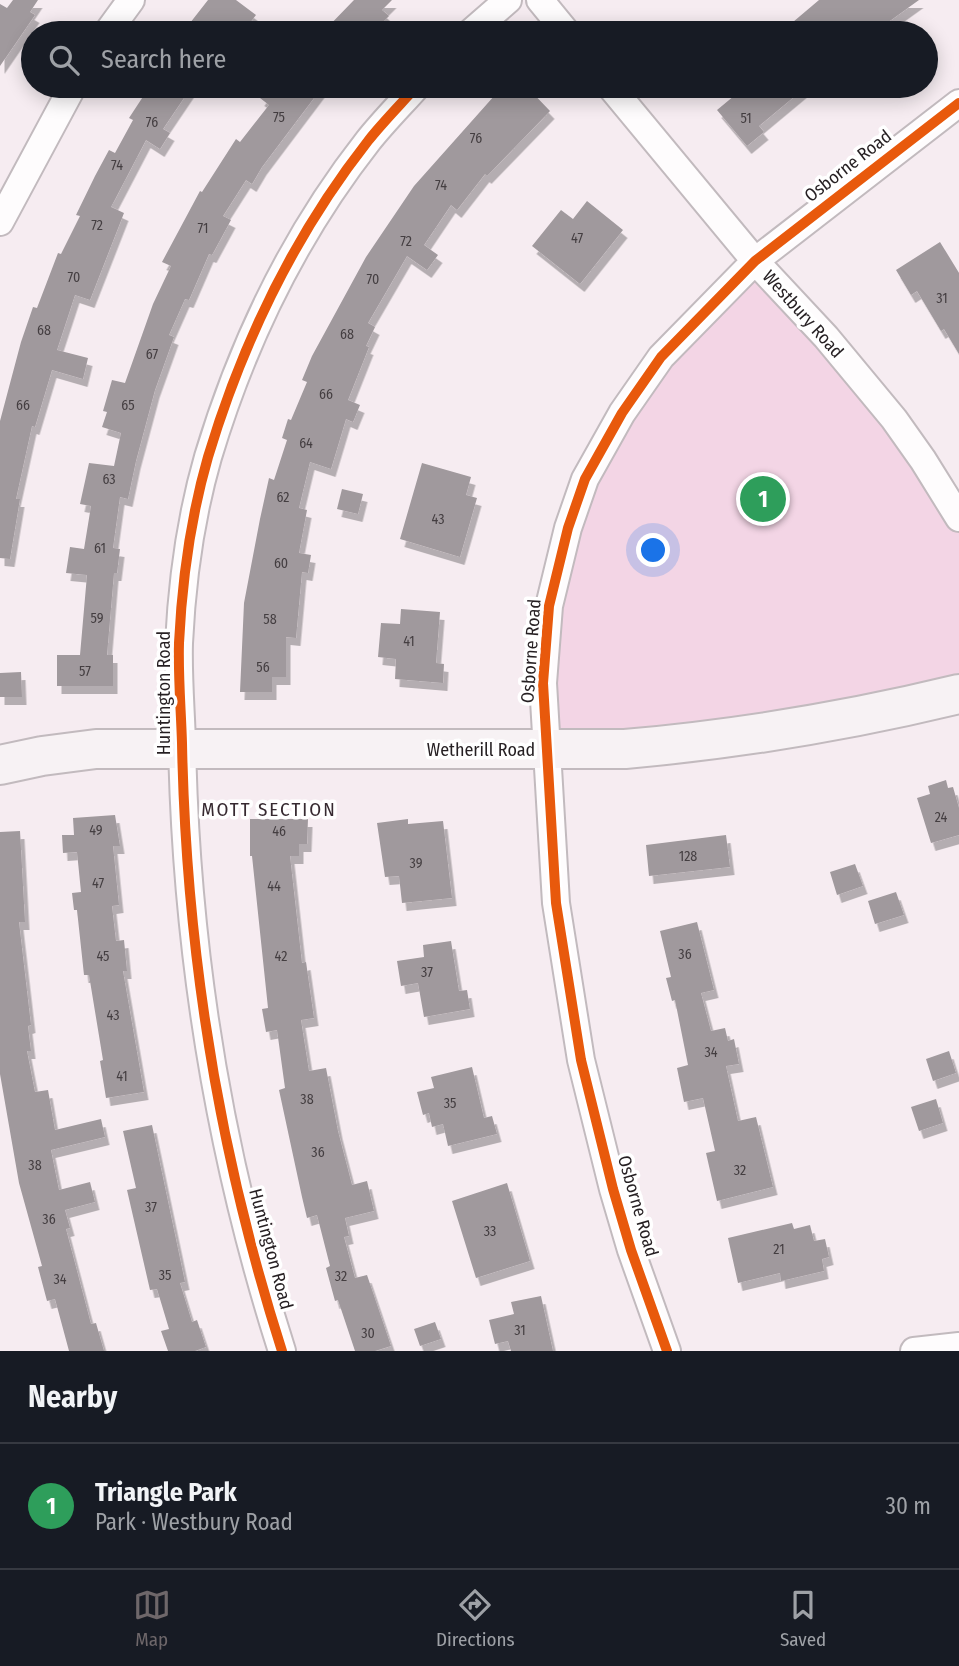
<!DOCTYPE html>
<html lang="en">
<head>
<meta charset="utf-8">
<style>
  :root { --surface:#171b24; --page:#20242c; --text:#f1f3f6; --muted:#9ea1a6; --line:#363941; --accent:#6e676a }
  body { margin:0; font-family:"Fira Sans Condensed",sans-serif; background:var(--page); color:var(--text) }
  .you { position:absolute; left:654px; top:551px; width:24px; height:24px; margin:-18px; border:5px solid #fff; border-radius:50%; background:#1a73e8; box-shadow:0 0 0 10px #1a73e833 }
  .badge { display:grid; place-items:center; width:46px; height:46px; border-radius:50%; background:var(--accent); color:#fff; font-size:23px; font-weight:700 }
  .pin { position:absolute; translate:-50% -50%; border:4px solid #fff; box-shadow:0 2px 7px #0006 }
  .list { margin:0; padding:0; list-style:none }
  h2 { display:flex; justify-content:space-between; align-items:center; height:91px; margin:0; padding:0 28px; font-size:30px }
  h2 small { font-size:23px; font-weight:400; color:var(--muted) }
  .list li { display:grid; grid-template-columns:46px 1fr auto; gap:21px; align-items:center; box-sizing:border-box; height:126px; padding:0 28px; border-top:2px solid var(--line) }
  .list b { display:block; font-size:26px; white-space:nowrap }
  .list p { margin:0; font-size:23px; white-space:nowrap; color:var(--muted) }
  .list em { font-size:23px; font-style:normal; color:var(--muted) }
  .icon { flex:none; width:38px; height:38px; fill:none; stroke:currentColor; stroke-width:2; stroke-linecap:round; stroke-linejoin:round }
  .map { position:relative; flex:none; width:959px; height:1351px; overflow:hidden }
  .search { position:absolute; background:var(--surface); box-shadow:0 4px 18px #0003; left:21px; right:21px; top:21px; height:77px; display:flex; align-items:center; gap:18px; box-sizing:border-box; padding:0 24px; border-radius:38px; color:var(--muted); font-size:26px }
  .sheet { height:217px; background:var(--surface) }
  nav { display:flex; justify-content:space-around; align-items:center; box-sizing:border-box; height:98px; border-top:2px solid var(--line); background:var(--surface); font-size:19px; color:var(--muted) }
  nav a { display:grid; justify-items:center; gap:4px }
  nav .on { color:var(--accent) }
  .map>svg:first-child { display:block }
  .green { fill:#f3d5e5 }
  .building { fill:#a0999d; filter:url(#shadow) }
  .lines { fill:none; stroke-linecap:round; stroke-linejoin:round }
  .street-casing { stroke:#c2babe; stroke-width:30 }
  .secondary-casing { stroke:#c2babe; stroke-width:42 }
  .street { stroke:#fefcfd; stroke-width:26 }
  .secondary { stroke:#f7f2f4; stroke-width:38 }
  .cycleway-casing { stroke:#fff; stroke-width:15 }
  .cycleway { stroke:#e8590c; stroke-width:10 }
  .labels { text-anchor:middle; stroke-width:7; stroke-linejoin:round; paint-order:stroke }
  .number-label { font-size:14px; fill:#443e41 }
  .street-label { font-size:18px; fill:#251f22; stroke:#fff }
  .neighbourhood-label { font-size:19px; letter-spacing:2px; fill:#362930; stroke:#fff }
</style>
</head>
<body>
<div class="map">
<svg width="959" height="1351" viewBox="0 0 959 1351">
  <defs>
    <filter id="shadow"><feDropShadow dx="4.5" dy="8" stdDeviation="0" flood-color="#0004"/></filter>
  </defs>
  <rect width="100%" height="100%" fill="#f6ecf1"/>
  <path class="green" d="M755,261L959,518V694L547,750L549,606L622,413Z"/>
  <path class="building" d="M13,0H38L30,12L35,15L0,66V4L7,8Z
    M208,0H236L256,15L242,33H202L190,23Z
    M354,0H392L382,10L389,16L372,33H322Z
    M819,0H919L873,33H803L793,22Z
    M150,86H192L163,129L170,133L160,149L146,140L111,207L124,213L90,300L75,295L57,350L88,358L83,379L52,370L35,427L32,426L16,499H20L10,559L0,558V421L21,342L33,307L37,308L58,253L61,254L80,216L76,215L95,176L109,150L115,153L133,120L129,118Z
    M268,86H323L262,167L252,184L246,180L223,216L231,220L212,255L209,254L189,300L185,299L169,335L174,337L155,390L136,461L128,499L120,497L113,548L120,549L117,573H114L107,655H113V686H57V655H80L87,575L66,573L70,547L84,549L91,506L80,504L89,463L114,466L121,433L102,427L107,412L103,411L112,380L125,383L153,304L171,266L162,262L200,191L202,192L236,139L240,142L269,105L260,98Z
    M503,86H526L550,111L487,176L485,174L457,210L451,205L424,245L438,255L427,270L407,256L368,323L375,327L366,346L369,347L348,400L360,405L353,422L346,419L331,469L310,462L299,508L307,510L299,553L311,555L308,573L302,572L296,638L286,637V677H272V692H240L244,603L260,519L269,478L274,480L287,440L282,438L288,419L291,420L307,382L302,380L312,356L366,257L414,186Z
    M746,86H807L759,126L764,132L747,146L717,110Z
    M587,201L623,230L580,284L532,246L561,210L573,219Z
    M940,242L959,273V354L944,329L941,331L917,291L911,295L896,270Z
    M422,463L471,477L466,495L477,498L460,557L400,539Z
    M342,489L363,494L358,514L337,509Z
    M401,609L440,612L436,663L444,664L443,683L395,679L396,659L378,657L381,623L400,624Z
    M21,672L22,697H0V673Z
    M946,780L948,788L953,787L959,808V835L931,843L917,798L930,794L928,786Z
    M115,815L120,846H113L119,905L112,906L116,941L124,940L127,971H123L144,1092L106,1098L100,1061L103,1060L89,975H84L77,910H74L72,893L81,892L77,852L63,853L62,835H74L73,818Z
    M250,819H308L307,844H299V856H290L302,963L306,962L314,1018L301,1020L309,1071L326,1068L338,1131L352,1185L367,1181L374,1211L345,1218L349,1236L344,1237L355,1278L367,1275L391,1346L375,1351H355L338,1300L335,1301L326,1268L330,1266L317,1215L307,1218L302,1197L279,1090L285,1088L277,1030L266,1032L262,1009L268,1008L252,856H250Z
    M408,819V824L443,821L452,898L402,903L399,876L385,877L377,823Z
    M20,831L25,922H19L31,1025L28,1026L31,1051H27L35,1092L48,1090L55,1130L101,1119L105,1137L51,1150L59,1190L90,1182L95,1202L65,1210L70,1228L66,1229L91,1324L96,1323L104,1351H69L55,1299L47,1301L38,1267L42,1266L19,1183L0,1074V832Z
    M726,835L730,867L649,876L646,845Z
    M855,864L863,886L837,895L830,872Z
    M896,892L904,915L875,924L868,901Z
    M697,922L714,990L701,993L711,1031L725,1028L728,1041L734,1039L739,1064L726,1066L738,1121L756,1117L773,1187L717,1201L706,1153L715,1151L703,1098L684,1102L677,1068L688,1065L675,1000L672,1001L666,978L671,977L660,931Z
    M451,941L459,991L467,990L470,1009L424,1017L418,983L401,986L397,961L424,957L423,945Z
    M949,1051L956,1073L933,1081L926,1059Z
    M472,1067L484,1118L492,1116L497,1134L448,1146L443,1124L432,1127L429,1113L423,1115L417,1092L434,1088L431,1077Z
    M936,1099L943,1123L919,1131L911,1107Z
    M152,1125L185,1282L180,1283L192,1322L197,1320L206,1347L195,1351H168L161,1331L169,1329L157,1289L150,1290L127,1190L136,1188L123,1131Z
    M507,1183L530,1261L476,1278L452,1201Z
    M792,1223L794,1229L810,1225L814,1241L825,1239L829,1257L822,1259L824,1271L781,1281L780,1273L738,1283L728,1238Z
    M541,1296L553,1351H511L508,1341L495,1344L489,1320L514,1314L511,1302Z
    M435,1322L441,1339L420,1346L414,1329Z"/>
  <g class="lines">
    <defs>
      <path id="street" d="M540,0L567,33
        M107,33L131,0
        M470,33L508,0
        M610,86L755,261L826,337L894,419L923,460L959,518
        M0,222L73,86
        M282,1351C219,1154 186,950 182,743C181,710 178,676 179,643C182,581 191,516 208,457C242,344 295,234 368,141C383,122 401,104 417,86
        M667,1351L631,1250L613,1189L581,1060L556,903L543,683L549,606L568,528L585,479L622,413L661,357L755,261L959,103
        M914,1351L959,1346"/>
      <path id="secondary" d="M0,765L42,756L96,749H625C738,739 848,721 959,694"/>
    </defs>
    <use href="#street" class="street-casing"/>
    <use href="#secondary" class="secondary-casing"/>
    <use href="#street" class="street"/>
    <use href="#secondary" class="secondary"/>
    <defs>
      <path id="cycleway" d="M282,1351C219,1154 186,950 182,743C181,710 178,676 179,643C182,581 191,516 208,457C242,344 295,234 368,141C383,122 401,104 417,86
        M667,1351L631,1250L613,1189L581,1060L556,903L543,683L549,606L568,528L585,479L622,413L661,357L755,261L959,103"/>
    </defs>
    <use href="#cycleway" class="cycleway-casing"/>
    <use href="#cycleway" class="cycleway"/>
  </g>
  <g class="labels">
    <g class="number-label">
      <text x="279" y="122">75</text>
      <text x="746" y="123">51</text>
      <text x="152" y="127">76</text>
      <text x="476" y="143">76</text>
      <text x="117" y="170">74</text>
      <text x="441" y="190">74</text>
      <text x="97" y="230">72</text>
      <text x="203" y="233">71</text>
      <text x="577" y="243">47</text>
      <text x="406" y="246">72</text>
      <text x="74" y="282">70</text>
      <text x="373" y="284">70</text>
      <text x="942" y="303">31</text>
      <text x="44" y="335">68</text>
      <text x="347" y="339">68</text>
      <text x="152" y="359">67</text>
      <text x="326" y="399">66</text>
      <text x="23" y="410">66</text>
      <text x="128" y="410">65</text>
      <text x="306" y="448">64</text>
      <text x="109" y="484">63</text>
      <text x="283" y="502">62</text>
      <text x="438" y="524">43</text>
      <text x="100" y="553">61</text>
      <text x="281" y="568">60</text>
      <text x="97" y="623">59</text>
      <text x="270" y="624">58</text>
      <text x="409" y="646">41</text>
      <text x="263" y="672">56</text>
      <text x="85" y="676">57</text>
      <text x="941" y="822">24</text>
      <text x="96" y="835">49</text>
      <text x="279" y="836">46</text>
      <text x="688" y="861">128</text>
      <text x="416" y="868">39</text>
      <text x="98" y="888">47</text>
      <text x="274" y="891">44</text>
      <text x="685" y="959">36</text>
      <text x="103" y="961">45</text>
      <text x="281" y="961">42</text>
      <text x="427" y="977">37</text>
      <text x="113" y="1020">43</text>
      <text x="711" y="1057">34</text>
      <text x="122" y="1081">41</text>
      <text x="307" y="1104">38</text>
      <text x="450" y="1108">35</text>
      <text x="318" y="1157">36</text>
      <text x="35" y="1170">38</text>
      <text x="740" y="1175">32</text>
      <text x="151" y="1212">37</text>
      <text x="49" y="1224">36</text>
      <text x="490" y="1236">33</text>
      <text x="779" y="1254">21</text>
      <text x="165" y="1280">35</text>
      <text x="341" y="1281">32</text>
      <text x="60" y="1284">34</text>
      <text x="520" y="1335">31</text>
      <text x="368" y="1338">30</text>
    </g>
    <g class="street-label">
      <text transform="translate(848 166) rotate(-38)" y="6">Osborne Road</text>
      <text transform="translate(803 314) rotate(48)" y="6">Westbury Road</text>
      <text transform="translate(531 651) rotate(-86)" y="6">Osborne Road</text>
      <text transform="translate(164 693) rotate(-90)" y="6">Huntington Road</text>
      <text x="481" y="756">Wetherill Road</text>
      <text transform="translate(638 1206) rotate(74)" y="6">Osborne Road</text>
      <text transform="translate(271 1249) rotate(75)" y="6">Huntington Road</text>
    </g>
    <g class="neighbourhood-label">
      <text x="269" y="816">MOTT SECTION</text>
    </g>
  </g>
</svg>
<div class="you"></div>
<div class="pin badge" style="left:763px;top:499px;background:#2e9e5b">1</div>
<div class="search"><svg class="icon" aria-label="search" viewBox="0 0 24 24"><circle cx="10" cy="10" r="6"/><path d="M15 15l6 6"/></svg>Search here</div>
</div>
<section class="sheet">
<h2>Nearby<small></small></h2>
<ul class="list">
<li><span class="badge" style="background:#2e9e5b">1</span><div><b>Triangle Park</b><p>Park · Westbury Road</p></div><em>30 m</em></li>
</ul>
</section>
<nav>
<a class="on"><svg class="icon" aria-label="map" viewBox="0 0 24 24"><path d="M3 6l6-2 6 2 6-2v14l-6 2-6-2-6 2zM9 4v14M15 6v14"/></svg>Map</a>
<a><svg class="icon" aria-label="directions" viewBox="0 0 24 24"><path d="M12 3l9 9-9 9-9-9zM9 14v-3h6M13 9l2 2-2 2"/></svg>Directions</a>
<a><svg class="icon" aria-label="saved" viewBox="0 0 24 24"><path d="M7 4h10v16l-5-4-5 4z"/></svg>Saved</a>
</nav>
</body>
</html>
